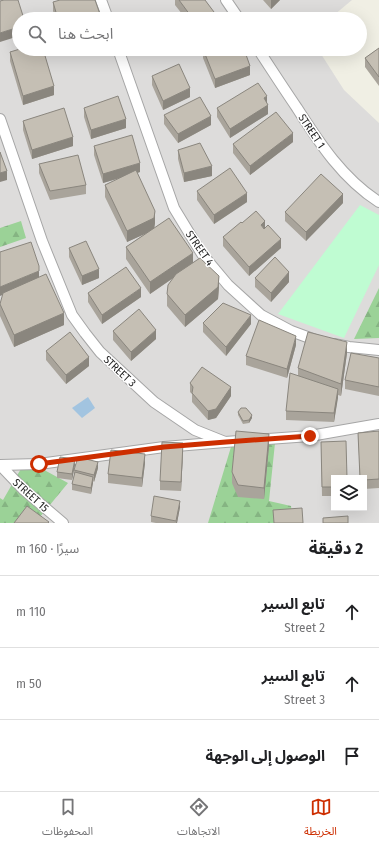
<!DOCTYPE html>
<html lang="ar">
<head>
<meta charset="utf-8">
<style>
  :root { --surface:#fff; --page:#f2f2f2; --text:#202124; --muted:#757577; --line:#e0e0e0; --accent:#cd2e00 }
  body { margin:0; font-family:"Fira Sans Condensed","Noto Sans Arabic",sans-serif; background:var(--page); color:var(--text); direction:rtl }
  .controls { position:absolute; right:12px; bottom:12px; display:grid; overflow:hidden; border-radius:0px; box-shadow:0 4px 16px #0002 }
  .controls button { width:36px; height:36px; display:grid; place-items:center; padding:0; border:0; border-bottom:1px solid var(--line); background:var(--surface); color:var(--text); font:20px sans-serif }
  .stop { position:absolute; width:12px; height:12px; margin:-9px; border:3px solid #cd2e00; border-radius:50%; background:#fff }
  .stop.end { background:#cd2e00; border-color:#fff; box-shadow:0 1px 4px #0008 }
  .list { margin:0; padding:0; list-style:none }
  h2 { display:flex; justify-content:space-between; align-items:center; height:52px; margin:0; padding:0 16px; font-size:17px }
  h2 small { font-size:13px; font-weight:400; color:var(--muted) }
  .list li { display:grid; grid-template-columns:26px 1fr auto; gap:12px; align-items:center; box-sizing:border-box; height:72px; padding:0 16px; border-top:1px solid var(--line) }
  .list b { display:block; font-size:15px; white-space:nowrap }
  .list p { margin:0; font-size:13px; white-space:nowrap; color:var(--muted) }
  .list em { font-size:13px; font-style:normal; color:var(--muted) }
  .icon { flex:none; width:22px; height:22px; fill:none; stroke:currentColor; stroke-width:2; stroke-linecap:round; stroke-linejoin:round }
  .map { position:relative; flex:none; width:379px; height:523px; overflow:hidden; direction:ltr }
  .search { position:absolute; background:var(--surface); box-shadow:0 4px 16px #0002; left:12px; right:12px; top:12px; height:44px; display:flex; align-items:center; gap:10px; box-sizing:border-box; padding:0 14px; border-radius:22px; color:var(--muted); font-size:15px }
  .sheet { height:268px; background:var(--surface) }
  nav { display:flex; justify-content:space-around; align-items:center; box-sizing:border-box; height:56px; border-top:1px solid var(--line); background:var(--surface); font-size:11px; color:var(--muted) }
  nav a { display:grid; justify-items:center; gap:2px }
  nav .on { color:var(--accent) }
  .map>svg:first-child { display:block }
  .residential { fill:#dddcdb; fill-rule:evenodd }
  .forest { fill:url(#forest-firs) }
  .park { fill:#bffcd2 }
  .water { fill:#a2c4e0 }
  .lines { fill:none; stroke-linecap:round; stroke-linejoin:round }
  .street-casing { stroke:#a6a6a6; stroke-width:12 }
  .street { stroke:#fff; stroke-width:10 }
  .wall { fill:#a9a49b }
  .shaded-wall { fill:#8a867e }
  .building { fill:#c5bfb4; stroke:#8a867e }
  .route { stroke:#cd2e00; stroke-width:5 }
  .labels { text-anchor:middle; stroke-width:3; stroke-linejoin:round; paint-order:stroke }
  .street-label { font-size:11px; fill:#1f1f1f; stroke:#fff }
</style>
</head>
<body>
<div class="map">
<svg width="379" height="523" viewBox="0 0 379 523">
  <defs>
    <pattern id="forest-firs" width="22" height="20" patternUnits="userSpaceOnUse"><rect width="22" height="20" fill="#9bd297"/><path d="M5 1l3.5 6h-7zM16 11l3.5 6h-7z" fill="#85b482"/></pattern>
  </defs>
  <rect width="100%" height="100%" fill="#f0efe4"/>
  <path class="residential" d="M0,0H352L334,15L332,19H19V49H322L321,54L344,90L379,123V523H0ZM334,478H364V508H334Z"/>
  <path class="forest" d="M21,221L26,238L0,247V228Z
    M379,288V338L354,339Z
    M234,437L275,443L269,501L291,506L293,523H208Z
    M26,460L68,483L35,523H0V498L3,500Z"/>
  <path class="park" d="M360,205L379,215V265L344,338L278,314Z"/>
  <path class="water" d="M88,397L95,408L82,418L72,408Z"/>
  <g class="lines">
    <defs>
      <path id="street" d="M101,0L108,19
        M226,0L239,19
        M118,49L174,208L202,254L228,285L261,315L291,331L318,341
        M258,49C271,69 284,89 297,108C320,144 343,179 379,202
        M0,119L42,241L72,315L85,333L100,352L154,402L195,430L225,442
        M334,344L349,347L379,350
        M0,465L39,464L164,447L225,442L310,436L379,424
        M0,465L24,490L63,523"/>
    </defs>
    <use href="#street" class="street-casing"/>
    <use href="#street" class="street"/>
  </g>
  <path class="wall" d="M175,0H205L217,19H186L175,5Z
    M263,0H280L271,9Z
    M53,2L101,19H56L53,11Z
    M379,48V86L365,67V58Z
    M203,49L250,75L215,88L203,58Z
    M10,52L54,95L23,105L10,61Z
    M152,76L190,97L163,110L152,85Z
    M267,102L268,114L230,138L217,117V108Z
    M84,108L126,128L91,139L84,117Z
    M164,115L211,125L178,143L164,124Z
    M23,121L73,146L32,159L23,130Z
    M293,142L250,175L233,153V144Z
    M94,146L140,172L137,173L155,223L154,228L193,262L219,287L218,299L185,327L167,306V294L172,279L150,294L126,259V247L146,233L127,242L105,197V185L120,178L103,183L94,155Z
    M178,150L212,176L184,182L178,159Z
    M39,164L86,185V194L50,200L39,173Z
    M197,191L247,202L214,224L197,200Z
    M343,203L306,241L285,221V212Z
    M242,223L265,229L281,248L249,276L223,246V237Z
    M69,248L99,278L82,285L69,257Z
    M39,277L64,325L14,347L0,316V304L3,295Z
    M255,278L289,282L271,302L255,287Z
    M88,293L141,297L102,324L88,302Z
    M203,323L251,324L226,356L203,332Z
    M113,331L156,339L131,361L113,340Z
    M296,345L287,378L246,365V356Z
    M46,351L89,366L66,384L46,360Z
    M347,353L341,396L338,395L334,422L286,420V411L298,375V368Z
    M379,358V396L345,389V380Z
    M190,383L231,396L216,418L208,420L192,402V394L190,392Z
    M238,412L252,418L249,423L243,424L238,415Z
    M379,431V488L364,489V478H360L358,433Z
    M321,442L334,478V496H322Z
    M269,446L264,499L238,497L232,483V472Z
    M183,452L181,491L160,490V481Z
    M145,463L142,487L108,483V474Z
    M75,465L72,480L57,478V472Z
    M98,468L94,482L93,481L91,494L72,490V484L74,475V470Z
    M180,507L177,523H156L151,522V516Z"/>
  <path class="shaded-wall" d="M271,0H280L271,9Z
    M19,27V36L0,42V33Z
    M250,66V75L215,88V79Z
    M54,86V95L23,105V96Z
    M190,88V97L163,110V101Z
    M267,96V105L264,98Z
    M268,105V114L230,138V129Z
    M211,116V125L178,143V134Z
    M126,119V128L91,139V130Z
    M293,133V142L250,175V166Z
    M73,137V146L32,159V150Z
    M140,163V172L103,183V174Z
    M212,166V176L184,182V173Z
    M7,171V180L0,182V173Z
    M247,193V202L214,224V215Z
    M343,194V203L306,241V232Z
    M155,211V223L154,230L127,242V231Z
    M265,221V230L261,225Z
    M281,239V248L249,276V267Z
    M193,253V264L150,294V282Z
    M99,269V278L82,285V276Z
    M39,271V280L0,296V287Z
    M289,272V282L271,302V293Z
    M219,276V287L218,299L185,327V315Z
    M141,288V297L102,324V315Z
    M64,313V325L14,347V335Z
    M251,315V324L226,356V347Z
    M156,330V339L131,361V352Z
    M296,336V345L287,378V369Z
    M347,342V353L341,396V384Z
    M89,357V366L66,384V375Z
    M231,387V396L216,418L208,420V411Z
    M338,389V398L334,422V413Z
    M252,415V418L249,423V420Z
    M269,434V446L264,499V488Z
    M183,443V452L181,491V482Z
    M145,454V463L142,487V478Z
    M75,459V465L72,480V474Z
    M98,462V468L94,482V475Z
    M93,477V483L91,494V488Z
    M180,501V507L177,523H176Z"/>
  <path class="building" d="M4,0H18L24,19H19V27L0,33V1Z
    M60,0H95L101,17L96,19H58L53,2Z
    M179,0H205L217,16L213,19H193Z
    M379,48V77L365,58Z
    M20,49H43L54,86L23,96L10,52Z
    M203,49H244L250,66L215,79Z
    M179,64L190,88L163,101L152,76Z
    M258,83L267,96L264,98L268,105L230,129L217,108Z
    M118,96L126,119L91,130L84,108Z
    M200,97L211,116L178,134L164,115Z
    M64,108L73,137L32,150L23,121Z
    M276,112L293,133L250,166L233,144Z
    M132,135L140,163L103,174L94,146Z
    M200,143L212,166L184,173L178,150Z
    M0,152L7,171L0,173Z
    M78,155L86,185L50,191L39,164Z
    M230,168L247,193L214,215L197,191Z
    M136,170L155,211L154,218L127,231L105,185Z
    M321,174L343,194L306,232L285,212Z
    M256,211L265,221L261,225L264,229L268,225L281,239L249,267L223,237L241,222L242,223Z
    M169,218L193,253L150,282L126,247Z
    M86,241L99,269L82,276L69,248Z
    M31,242L39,266V271L0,287V252Z
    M275,257L289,272L271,293L255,278Z
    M200,258L219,276L218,287L185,315L167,294L168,285L176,274Z
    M126,267L141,288L102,315L88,293Z
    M46,274L64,313L14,335L0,304L3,293Z
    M223,303L251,315L226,347L203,323Z
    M139,309L156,330L131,352L113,331Z
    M259,320L296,336L287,369L246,356Z
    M70,332L89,357L66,375L46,351Z
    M308,332L347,342L341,384L298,368Z
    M351,353L379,358V387L345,380Z
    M202,367L231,387L216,409L208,411L192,393L193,387L190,383Z
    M290,373L338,389L334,413L286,411Z
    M241,408H246L252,415L249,420L243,421L238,412Z
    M236,431L269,434L264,488L238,485L232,472Z
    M379,431V479L364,480V478H360L358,433Z
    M346,441L347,478H334V487H322L321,442Z
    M162,442L183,443L181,482L160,481Z
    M111,450L145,454L142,478L108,474Z
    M60,457L75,459L72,474L57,472Z
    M78,457L98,462L94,475L74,470Z
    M75,472L93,477L91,488L72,484Z
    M154,496L180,501L176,521L151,516Z
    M27,506L49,522L48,523H14Z
    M302,508L303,523H274L273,510Z
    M348,516V523H323V518Z"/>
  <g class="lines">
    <path class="route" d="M39,464L164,447L226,442L310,436"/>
  </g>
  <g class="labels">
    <g class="street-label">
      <text transform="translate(312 131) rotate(56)" y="4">STREET 1</text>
      <text transform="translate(200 248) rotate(55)" y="4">STREET 4</text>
      <text transform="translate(120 371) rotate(43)" y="4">STREET 3</text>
      <text transform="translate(31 495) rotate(42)" y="4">STREET 15</text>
    </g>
  </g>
</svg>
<div class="controls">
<button><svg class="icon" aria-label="layers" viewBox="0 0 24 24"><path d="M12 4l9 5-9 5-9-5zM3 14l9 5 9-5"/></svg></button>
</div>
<div class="stop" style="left:39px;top:464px"></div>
<div class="stop end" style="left:310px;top:436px"></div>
<div class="search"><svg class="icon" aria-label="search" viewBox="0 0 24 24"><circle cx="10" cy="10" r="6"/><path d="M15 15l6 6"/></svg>ابحث هنا</div>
</div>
<section class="sheet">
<h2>2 دقيقة<small>سيرًا · 160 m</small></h2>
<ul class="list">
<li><svg class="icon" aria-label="ahead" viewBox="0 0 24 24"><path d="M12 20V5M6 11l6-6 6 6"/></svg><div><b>تابع السير</b><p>Street 2</p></div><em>110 m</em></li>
<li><svg class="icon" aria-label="ahead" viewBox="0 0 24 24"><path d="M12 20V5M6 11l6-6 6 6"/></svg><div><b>تابع السير</b><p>Street 3</p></div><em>50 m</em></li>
<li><svg class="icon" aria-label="arrive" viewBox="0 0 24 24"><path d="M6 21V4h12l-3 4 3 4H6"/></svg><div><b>الوصول إلى الوجهة</b></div></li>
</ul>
</section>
<nav>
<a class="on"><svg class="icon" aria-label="map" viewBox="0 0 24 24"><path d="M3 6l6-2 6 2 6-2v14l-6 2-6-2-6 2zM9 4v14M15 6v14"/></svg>الخريطة</a>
<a><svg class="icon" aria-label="directions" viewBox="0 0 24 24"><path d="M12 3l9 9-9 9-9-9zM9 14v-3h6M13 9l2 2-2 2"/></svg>الاتجاهات</a>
<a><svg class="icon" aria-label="saved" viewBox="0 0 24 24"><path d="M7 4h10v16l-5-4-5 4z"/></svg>المحفوظات</a>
</nav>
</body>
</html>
